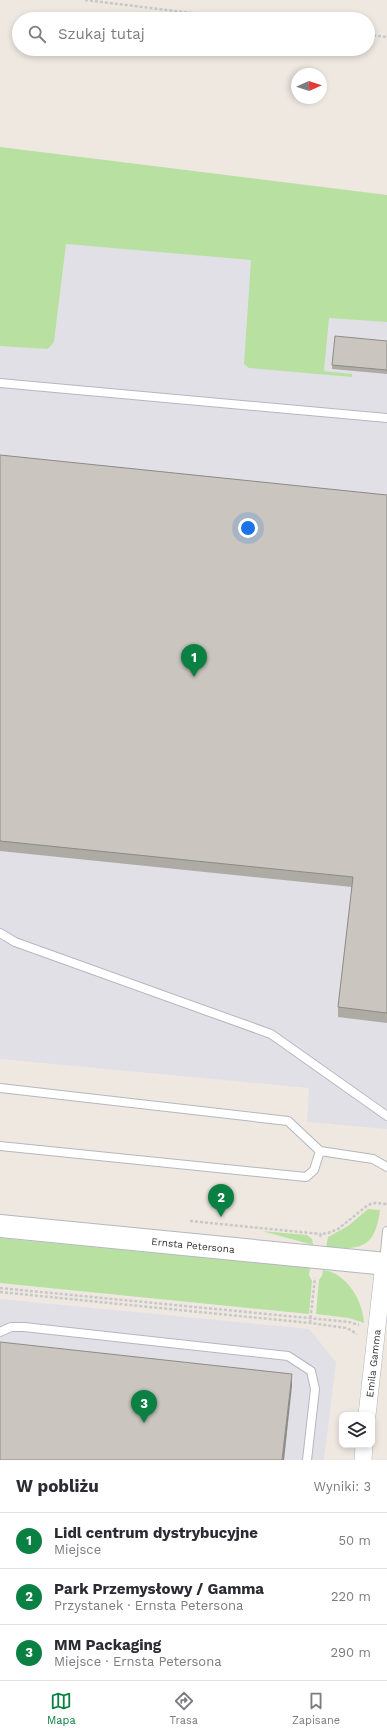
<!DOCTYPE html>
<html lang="pl">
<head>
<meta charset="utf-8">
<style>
  :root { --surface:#fff; --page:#f2f2f3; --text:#2b2b33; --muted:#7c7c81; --line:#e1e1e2; --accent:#0b8043 }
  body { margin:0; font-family:"Work Sans",sans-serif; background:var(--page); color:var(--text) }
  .controls { position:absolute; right:12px; bottom:12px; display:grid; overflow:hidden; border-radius:8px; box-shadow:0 2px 6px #0003 }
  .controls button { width:36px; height:36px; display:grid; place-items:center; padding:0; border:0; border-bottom:1px solid var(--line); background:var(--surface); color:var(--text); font:20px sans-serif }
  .compass { position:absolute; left:291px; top:68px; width:36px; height:36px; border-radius:50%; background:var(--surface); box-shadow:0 2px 6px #0003; rotate:87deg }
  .you { position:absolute; left:248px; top:528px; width:14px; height:14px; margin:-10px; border:3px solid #fff; border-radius:50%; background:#1a73e8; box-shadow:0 0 0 6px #1a73e833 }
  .badge { display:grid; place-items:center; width:26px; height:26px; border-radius:50%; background:var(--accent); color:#fff; font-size:13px; font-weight:700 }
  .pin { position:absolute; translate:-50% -33px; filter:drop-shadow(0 1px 2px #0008) }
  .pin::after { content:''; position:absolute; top:21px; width:14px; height:12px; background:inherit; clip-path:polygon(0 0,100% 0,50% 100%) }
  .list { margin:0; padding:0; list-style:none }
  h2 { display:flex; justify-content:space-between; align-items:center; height:52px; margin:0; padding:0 16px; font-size:17px }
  h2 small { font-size:13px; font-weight:400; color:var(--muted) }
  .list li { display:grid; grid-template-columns:26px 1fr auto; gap:12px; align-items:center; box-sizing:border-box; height:56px; padding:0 16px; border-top:1px solid var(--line) }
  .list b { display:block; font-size:15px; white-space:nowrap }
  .list p { margin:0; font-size:13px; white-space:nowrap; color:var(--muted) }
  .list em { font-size:13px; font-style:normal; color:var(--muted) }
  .icon { flex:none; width:22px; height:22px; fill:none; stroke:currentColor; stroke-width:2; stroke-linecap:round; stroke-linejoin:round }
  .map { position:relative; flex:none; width:387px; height:1460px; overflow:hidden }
  .search { position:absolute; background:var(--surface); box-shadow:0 2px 6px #0003; left:12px; right:12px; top:12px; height:44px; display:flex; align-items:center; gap:10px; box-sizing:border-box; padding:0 14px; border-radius:22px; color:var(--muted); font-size:15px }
  .sheet { height:220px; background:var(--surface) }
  nav { display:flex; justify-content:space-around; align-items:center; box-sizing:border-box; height:56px; border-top:1px solid var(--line); background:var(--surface); font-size:11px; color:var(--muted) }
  nav a { display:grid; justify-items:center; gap:2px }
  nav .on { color:var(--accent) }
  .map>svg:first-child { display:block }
  .industrial { fill:#e2e0e7 }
  .green { fill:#b8e1a1 }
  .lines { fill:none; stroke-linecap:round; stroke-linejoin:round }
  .lane-casing { stroke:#b4b7bf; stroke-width:10 }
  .street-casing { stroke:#b4b7bf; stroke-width:18 }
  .secondary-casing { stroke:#b4b7bf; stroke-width:24 }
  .path { stroke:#c8c8c8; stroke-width:2.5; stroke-dasharray:3 2; stroke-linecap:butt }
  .lane { stroke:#fff; stroke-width:8 }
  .street { stroke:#fff; stroke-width:17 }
  .secondary { stroke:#fff; stroke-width:22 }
  .wall { fill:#aeaaa4 }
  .shaded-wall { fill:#8d8b86 }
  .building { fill:#cac6bf; stroke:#8d8b86 }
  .labels { text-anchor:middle; stroke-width:3.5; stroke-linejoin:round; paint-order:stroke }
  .street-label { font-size:10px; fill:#2d2d2d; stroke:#fff }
</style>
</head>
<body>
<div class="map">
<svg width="387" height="1460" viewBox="0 0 387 1460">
  <rect width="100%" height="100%" fill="#eee8e1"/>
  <path class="industrial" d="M0,147L387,195V1129L307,1122L309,1088L0,1059Z
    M0,1299L309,1329L336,1362L324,1460H0Z"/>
  <path class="green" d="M0,147L387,195V322L329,318L324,371L352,374V377L249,368L244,364L251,260L66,244L54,342L48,349L0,346Z
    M368,1209L380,1210C375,1249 360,1250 326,1247L328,1237L348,1226Z
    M262,1231L307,1235L312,1239L313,1245Z
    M0,1238L310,1268L309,1275L312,1281L309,1314L0,1283Z
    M323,1270C347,1273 363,1301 364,1323L349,1318L316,1314L319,1280L322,1276Z"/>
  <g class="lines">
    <defs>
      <path id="lane" d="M0,383L387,418
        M0,933L15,942L271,1034L387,1116
        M0,1088L288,1121L320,1151L373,1159L387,1167
        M0,1146L306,1177L314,1170L320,1151
        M384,1263L387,1231
        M0,1332L11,1327H24L288,1356L311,1371L315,1389L307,1460"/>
      <g id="street">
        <path id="s1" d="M367,1415L384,1264"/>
        <path d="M363,1460L364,1445"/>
      </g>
      <g id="secondary">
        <path id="s2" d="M0,1226L387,1264"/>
      </g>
    </defs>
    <use href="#lane" class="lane-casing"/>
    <use href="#street" class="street-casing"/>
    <use href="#secondary" class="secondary-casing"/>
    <path class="path" d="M85,0L241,19
      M368,35L387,37
      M190,1221L321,1234
      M320,1237L321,1234L328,1233L338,1229L368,1205L375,1203L387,1204
      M0,1288L349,1322L359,1325
      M0,1292L310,1323L347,1328L357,1334
      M310,1323L315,1278"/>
    <use href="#lane" class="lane"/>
    <use href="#street" class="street"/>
    <use href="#secondary" class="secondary"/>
  </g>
  <path class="wall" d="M387,341V374L332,369V365Z
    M0,455L387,495V1023L338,1017V1007L352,887L0,851Z"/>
  <path class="shaded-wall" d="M292,1374V1386L284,1460H282Z"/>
  <path class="building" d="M335,336L387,341V370L332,365Z
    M0,455L387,495V1013L338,1007L353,877L0,841Z
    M0,1342L292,1374L282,1460H0Z"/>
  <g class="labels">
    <g class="street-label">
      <text dy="4" stroke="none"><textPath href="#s2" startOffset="194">Ernsta Petersona</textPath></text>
      <text dy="4" stroke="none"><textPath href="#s1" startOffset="52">Emila Gamma</textPath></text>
    </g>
  </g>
</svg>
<div class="controls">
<button><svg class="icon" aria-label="layers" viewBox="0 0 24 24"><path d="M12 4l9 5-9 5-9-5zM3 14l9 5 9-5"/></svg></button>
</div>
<svg class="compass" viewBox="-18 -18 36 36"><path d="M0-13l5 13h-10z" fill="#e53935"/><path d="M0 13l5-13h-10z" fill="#7c7c81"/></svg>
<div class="you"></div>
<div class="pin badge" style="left:194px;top:677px">1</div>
<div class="pin badge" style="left:221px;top:1217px">2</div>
<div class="pin badge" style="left:144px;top:1423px">3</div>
<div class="search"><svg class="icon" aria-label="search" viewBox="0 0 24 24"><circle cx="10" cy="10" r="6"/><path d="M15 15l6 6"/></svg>Szukaj tutaj</div>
</div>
<section class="sheet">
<h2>W pobliżu<small>Wyniki: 3</small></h2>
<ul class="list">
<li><span class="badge">1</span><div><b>Lidl centrum dystrybucyjne</b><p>Miejsce</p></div><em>50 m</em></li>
<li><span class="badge">2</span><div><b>Park Przemysłowy / Gamma</b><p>Przystanek · Ernsta Petersona</p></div><em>220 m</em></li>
<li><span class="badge">3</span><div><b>MM Packaging</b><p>Miejsce · Ernsta Petersona</p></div><em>290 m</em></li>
</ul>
</section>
<nav>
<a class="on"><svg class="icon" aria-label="map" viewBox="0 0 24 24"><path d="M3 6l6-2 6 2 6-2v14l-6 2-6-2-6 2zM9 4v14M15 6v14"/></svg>Mapa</a>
<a><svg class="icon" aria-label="directions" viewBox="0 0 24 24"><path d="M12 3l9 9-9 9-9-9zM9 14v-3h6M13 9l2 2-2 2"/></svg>Trasa</a>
<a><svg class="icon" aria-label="saved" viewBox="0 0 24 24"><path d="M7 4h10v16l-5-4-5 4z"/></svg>Zapisane</a>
</nav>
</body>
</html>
